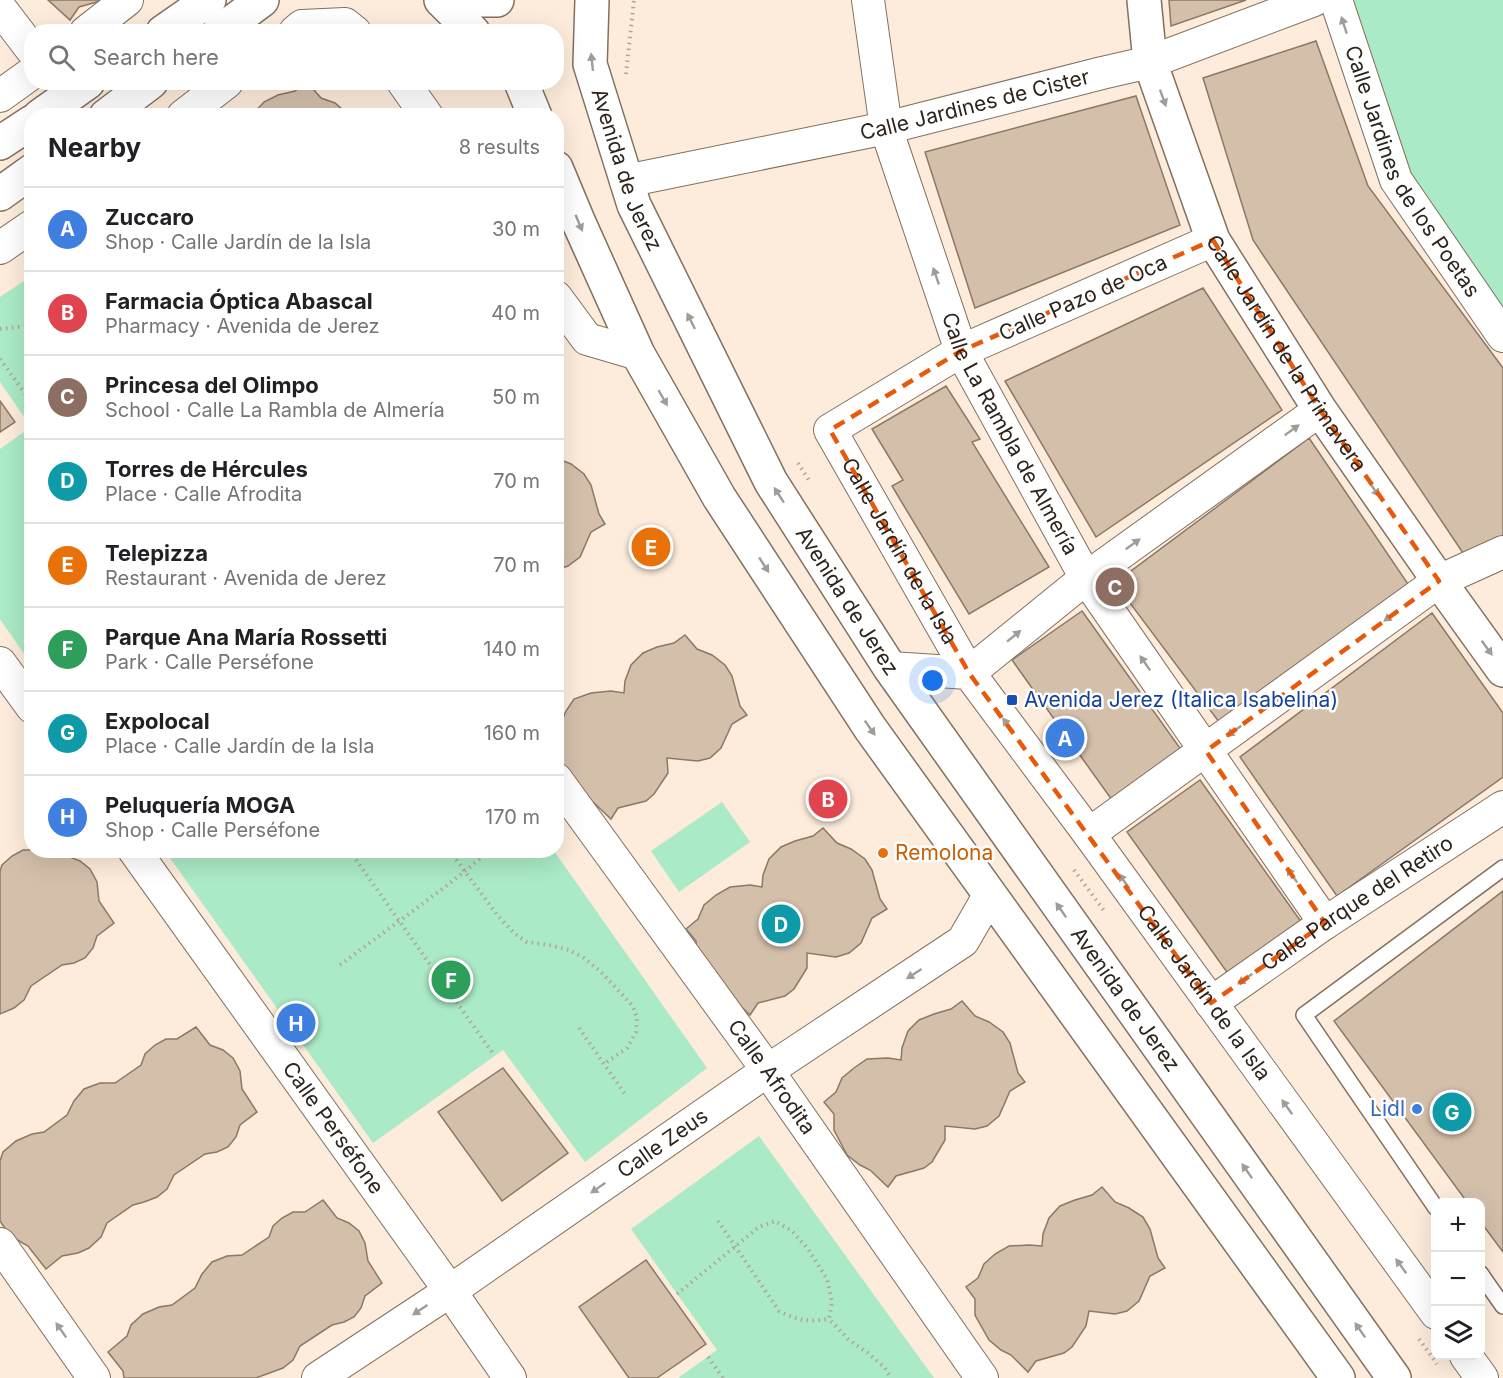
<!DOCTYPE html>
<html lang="en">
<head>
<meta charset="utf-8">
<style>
  :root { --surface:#fff; --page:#f6f6f6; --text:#202124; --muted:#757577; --line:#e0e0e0; --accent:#db2777 }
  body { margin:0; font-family:Inter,sans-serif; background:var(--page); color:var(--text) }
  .controls { position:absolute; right:18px; bottom:18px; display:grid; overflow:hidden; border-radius:12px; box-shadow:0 6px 24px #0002 }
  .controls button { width:54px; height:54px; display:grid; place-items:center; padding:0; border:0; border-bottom:2px solid var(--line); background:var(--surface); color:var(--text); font:30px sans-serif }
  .you { position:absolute; left:933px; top:681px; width:21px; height:21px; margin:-15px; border:4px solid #fff; border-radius:50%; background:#1a73e8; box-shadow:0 0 0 9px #1a73e833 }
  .badge { display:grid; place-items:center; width:39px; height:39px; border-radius:50%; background:var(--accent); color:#fff; font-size:20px; font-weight:700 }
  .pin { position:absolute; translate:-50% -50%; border:3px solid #fff; box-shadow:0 2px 6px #0006 }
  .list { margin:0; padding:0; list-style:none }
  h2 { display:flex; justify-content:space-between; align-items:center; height:78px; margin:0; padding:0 24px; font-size:26px }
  h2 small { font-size:20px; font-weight:400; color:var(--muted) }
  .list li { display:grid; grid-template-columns:39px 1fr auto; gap:18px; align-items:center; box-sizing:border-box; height:84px; padding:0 24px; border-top:2px solid var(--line) }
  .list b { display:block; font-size:22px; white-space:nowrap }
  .list p { margin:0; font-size:20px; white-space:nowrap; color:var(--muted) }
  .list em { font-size:20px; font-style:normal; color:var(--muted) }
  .icon { flex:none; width:33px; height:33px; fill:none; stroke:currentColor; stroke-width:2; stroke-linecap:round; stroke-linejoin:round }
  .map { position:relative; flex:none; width:1503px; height:1378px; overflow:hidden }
  .search { position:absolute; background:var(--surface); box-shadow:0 6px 24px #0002; left:24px; top:24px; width:540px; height:66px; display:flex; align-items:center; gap:15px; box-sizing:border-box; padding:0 21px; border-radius:24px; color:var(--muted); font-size:22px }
  .panel { position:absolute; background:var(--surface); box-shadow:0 6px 24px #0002; left:24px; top:108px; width:540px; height:750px; border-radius:24px }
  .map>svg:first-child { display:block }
  .green { fill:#aaeac6 }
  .building { fill:#d4bfab; stroke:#8b7865; stroke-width:1.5 }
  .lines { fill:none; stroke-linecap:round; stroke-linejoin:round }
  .lane-casing { stroke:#83705e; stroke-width:18 }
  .street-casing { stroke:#83705e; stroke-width:34 }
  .secondary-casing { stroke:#83705e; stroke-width:36 }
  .primary-casing { stroke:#83705e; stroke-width:36 }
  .path { stroke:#b2a597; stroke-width:4; stroke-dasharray:1.5 4.5; stroke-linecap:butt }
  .lane { stroke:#fff; stroke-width:15 }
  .street { stroke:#fff; stroke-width:32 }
  .secondary { stroke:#fff; stroke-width:33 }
  .primary { stroke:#fff; stroke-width:33 }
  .oneway { fill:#a09d99 }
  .marked { fill:none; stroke:#e8590c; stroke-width:4.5; stroke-dasharray:12 8; stroke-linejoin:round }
  .transit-dot { fill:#1a4fb4; stroke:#fff; stroke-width:2 }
  .food-dot { fill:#e8710a; stroke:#fff; stroke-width:2 }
  .shop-dot { fill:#3f7fe0; stroke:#fff; stroke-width:2 }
  .labels { text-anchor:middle; stroke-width:5; stroke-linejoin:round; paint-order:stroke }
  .street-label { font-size:21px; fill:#2d251d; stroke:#fff }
  .transit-label { font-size:21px; fill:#164399; stroke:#fff; text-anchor:start }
  .food-label { font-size:21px; fill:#c56008; stroke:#fff; text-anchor:start }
  .shop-label { font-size:21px; fill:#366cbe; stroke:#fff; text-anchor:end }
</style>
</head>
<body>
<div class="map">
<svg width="1503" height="1378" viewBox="0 0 1503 1378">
  <rect width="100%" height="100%" fill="#fdecdb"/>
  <path class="green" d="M1336,0H1503V336L1396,180Z
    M31,276V664L0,619V449L31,427L0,382V297Z
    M722,802L750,842L679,892L651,851Z
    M165,851H554L707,1068L585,1162L503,1050L373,1143Z
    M759,1136L934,1378H678L717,1350L631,1229Z"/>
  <path class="building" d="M48,0H104L79,7L70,20Z
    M1169,0H1246L1171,26Z
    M1316,41L1368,186L1503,368V536L1465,556L1253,240L1203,78Z
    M307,82L321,98L335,103L350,116H251L264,102L278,95L295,91Z
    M1136,96L1180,225L975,308L925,152Z
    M1203,288L1282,410L1096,537L1005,381Z
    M946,386L980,439L972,442L1049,567L969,614L892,486L903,480L872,429Z
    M0,401L15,422L0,432Z
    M1309,438L1408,584L1219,722L1115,583Z
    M556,458L571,464L584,474L591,485L599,514L605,524L591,532L580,557L568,566L556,570Z
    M1082,611L1182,751L1112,800L1012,660Z
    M1432,613L1503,713V777L1337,896L1240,757Z
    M685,635L697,649L712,655L725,665L732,676L740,706L747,715L732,724L721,748L710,758L698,761L667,758L668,773L654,794L646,801L618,808L611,819L593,802L583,797L564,776L558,763L556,728L560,725L566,711L574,699L591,693L611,691L624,693L625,681L631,665L643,653L657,647L674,643Z
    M1200,780L1302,923L1229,975L1127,832Z
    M823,828L837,843L851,849L865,859L872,870L880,899L887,909L872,918L861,943L849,953L836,957L807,953V968L794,989L785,996L758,1003L750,1015L731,997L696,957V941L686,929L698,919L704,905L716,895L730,887L750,885L762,887L763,875L769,859L781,847L795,841L813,836Z
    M23,850H63L67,856L80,861L90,869L97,882L99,901L114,923L97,936L93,948L85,958L74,963L62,965L31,986L24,1000L14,1008L0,1014V871L2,865L12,856Z
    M1503,891V1252L1480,1221V1202H1467L1334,1021Z
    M962,1001L975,1016L989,1022L1003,1032L1010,1043L1018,1073L1025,1082L1010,1091L999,1116L987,1126L975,1129L945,1126V1140L932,1162L924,1168L896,1176L888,1187L870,1170L860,1165L847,1155L834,1130V1114L824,1102L836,1092L842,1078L854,1068L867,1059L888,1058L901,1060L902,1048L908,1031L919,1020L934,1014L951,1009Z
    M196,1027L210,1045L223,1050L233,1058L240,1071L242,1089L257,1112L240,1125L236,1137L228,1147L217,1152L205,1154L174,1175L167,1189L157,1197L144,1202L133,1205L107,1223L101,1237L89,1248L78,1253L62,1256L46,1269L28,1246L14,1238L4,1227L0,1221V1161L3,1152L16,1141L32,1134L44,1132L67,1115L74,1101L84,1089L100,1083H115L141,1065L145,1054L155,1045L166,1039H177Z
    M503,1068L568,1153L502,1201L438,1112Z
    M1102,1187L1115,1202L1129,1208L1143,1217L1150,1229L1158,1258L1165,1268L1150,1276L1139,1301L1127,1311L1115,1314L1089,1311L1086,1326L1072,1347L1064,1353L1036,1361L1028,1372L1011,1355L1001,1350L989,1340L975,1315V1299L966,1287L978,1278L984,1264L995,1254L1009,1246L1029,1245L1042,1246L1043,1234L1049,1218L1060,1206L1075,1200L1092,1195Z
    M323,1200L337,1218L349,1223L359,1231L365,1243L368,1261L382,1283L365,1296L361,1308L354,1317L344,1322L332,1325L300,1346L293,1360L283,1368L256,1378H124L123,1371L108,1352L127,1336L131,1325L143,1314L159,1307L172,1305L195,1288L202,1274L212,1262L227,1256L242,1255L269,1237L273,1226L282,1218L293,1212H305Z
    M646,1260L706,1344L657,1378H629L579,1307Z"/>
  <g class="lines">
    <defs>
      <path id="lane" d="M1436,1208L1304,1015L1503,868
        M1480,1273L1503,1306"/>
      <g id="street">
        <path id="s1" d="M868,0L886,128L961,351L1086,578L1325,923"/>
        <path id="s2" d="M1336,0L1396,180L1503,336"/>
        <path d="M0,8L32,50"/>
        <path d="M86,32L127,0"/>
        <path d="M295,32L302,26L345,24L355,32"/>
        <path d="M403,82L427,116"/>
        <path d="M0,96L32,73"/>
        <path d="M183,116L227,82"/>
        <path id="s3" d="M626,181L886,128L1102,73L1150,62L1314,0"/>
        <path id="s4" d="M1213,240L961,351L830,430L969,673L1086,578L1320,410"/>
        <path d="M0,248L32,226"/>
        <path d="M556,297L587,339L638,354"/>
        <path d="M0,663L32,707"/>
        <path id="s5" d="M890,668L969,673L1089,834L1436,1313"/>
        <path id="s6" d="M556,779L758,1057L982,1378"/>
        <path d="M1089,834L1439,581L1503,552"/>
        <path id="s7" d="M134,850L450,1291L510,1378"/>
        <path id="s8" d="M1211,1003L1325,923L1503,807"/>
        <path d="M0,1244L94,1378"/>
        <path d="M1466,1356L1482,1378"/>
        <path id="s9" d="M318,1378L450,1291L767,1071L963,941L990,894"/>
      </g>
      <g id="secondary">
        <path id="s10" d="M1144,0L1150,62L1213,240L1320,410L1439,581L1503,670"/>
        <path d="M163,32L209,0"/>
        <path d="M219,32L262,0"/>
        <path d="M40,116L88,82"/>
        <path d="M106,116L151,82"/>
        <path d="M0,143L32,122"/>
        <path d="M0,194L32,171"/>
      </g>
      <g id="primary">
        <path d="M441,0L473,32"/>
        <path d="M465,0H497"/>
        <path id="s11" d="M592,0L590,64L634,205L771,482L890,668L1394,1378"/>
        <path d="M521,82L535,116"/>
        <path d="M556,168L579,223L638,354L719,497L870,728L1338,1378"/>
      </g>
    </defs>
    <use href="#lane" class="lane-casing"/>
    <use href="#street" class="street-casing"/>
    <use href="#secondary" class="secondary-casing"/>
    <use href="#primary" class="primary-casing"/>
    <path class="path" d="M626,74L634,0
      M0,329L26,326L32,324
      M0,359L32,403
      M798,463L810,482
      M349,850L494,1055
      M449,850L498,916L515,934L527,942L549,945L569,950L584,958L600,971L632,1005L637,1017L636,1032L627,1048L604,1064
      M1074,870L1105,912
      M340,965L445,887L491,850
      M579,1028L627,1097
      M718,1221L779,1311C799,1321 807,1322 829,1319
      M677,1294L759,1227L775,1221L792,1231L808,1249L827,1279L832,1302L829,1319L849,1340L868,1353L885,1368L891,1378
      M1419,1339L1437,1364
      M708,1357L723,1378"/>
    <use href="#lane" class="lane"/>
    <use href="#street" class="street"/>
    <use href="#secondary" class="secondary"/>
    <use href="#primary" class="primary"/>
  </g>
  <defs><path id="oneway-solid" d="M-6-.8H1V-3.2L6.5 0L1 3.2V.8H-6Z" transform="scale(1.5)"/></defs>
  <g class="oneway">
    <use href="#oneway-solid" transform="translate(1344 25) rotate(-108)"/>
    <use href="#oneway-solid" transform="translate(592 62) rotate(-96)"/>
    <use href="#oneway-solid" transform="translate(1163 98) rotate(70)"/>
    <use href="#oneway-solid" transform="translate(579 223) rotate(67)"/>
    <use href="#oneway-solid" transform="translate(936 276) rotate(-109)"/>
    <use href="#oneway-solid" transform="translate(691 321) rotate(-116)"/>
    <use href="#oneway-solid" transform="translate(663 398) rotate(60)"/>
    <use href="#oneway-solid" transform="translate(1292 430) rotate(-36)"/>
    <use href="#oneway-solid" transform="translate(1374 489) rotate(55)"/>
    <use href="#oneway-solid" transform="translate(779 495) rotate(-123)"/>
    <use href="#oneway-solid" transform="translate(1133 544) rotate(-36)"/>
    <use href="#oneway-solid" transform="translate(764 565) rotate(57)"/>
    <use href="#oneway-solid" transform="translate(1391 616) rotate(144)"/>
    <use href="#oneway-solid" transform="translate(1014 636) rotate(-39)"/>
    <use href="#oneway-solid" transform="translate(1487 648) rotate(54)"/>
    <use href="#oneway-solid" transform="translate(1145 663) rotate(-125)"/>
    <use href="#oneway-solid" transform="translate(1008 725) rotate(-127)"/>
    <use href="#oneway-solid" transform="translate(870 728) rotate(55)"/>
    <use href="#oneway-solid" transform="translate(1234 731) rotate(144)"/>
    <use href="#oneway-solid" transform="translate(1292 875) rotate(-125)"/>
    <use href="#oneway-solid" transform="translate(1124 881) rotate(-126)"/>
    <use href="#oneway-solid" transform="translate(1061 910) rotate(-125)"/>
    <use href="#oneway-solid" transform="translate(914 974) rotate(147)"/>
    <use href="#oneway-solid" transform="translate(1245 979) rotate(145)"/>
    <use href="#oneway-solid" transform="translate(1287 1107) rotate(-126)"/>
    <use href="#oneway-solid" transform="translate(1247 1171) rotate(-125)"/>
    <use href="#oneway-solid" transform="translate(598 1188) rotate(145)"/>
    <use href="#oneway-solid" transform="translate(1401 1266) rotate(-126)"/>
    <use href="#oneway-solid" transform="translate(420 1310) rotate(146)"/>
    <use href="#oneway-solid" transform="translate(61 1330) rotate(-125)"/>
    <use href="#oneway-solid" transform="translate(1360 1330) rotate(-125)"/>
  </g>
  <path class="marked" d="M1213,240L1320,410L1439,581L1206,751L1325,923L1211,1003L969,673L830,430L961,351Z"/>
  <rect class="transit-dot" x="1006" y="694" width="12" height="12" rx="3"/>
  <circle class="food-dot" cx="883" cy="853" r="6"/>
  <circle class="shop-dot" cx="1417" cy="1109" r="6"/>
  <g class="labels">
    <g class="street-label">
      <text dy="7" stroke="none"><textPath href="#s3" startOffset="357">Calle Jardines de Cister</textPath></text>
      <text dy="7" stroke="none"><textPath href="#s11" startOffset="176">Avenida de Jerez</textPath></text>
      <text dy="7" stroke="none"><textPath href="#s2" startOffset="189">Calle Jardines de los Poetas</textPath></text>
      <text transform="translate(1083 298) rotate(-24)" y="7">Calle Pazo de Oca</text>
      <text dy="7" stroke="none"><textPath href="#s10" startOffset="386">Calle Jardín de la Primavera</textPath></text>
      <text dy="7" stroke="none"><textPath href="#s1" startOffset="460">Calle La Rambla de Almería</textPath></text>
      <text dy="7" stroke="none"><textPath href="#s4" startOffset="568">Calle Jardín de la Isla</textPath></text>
      <text dy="7" stroke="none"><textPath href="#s11" startOffset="662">Avenida de Jerez</textPath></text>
      <text dy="7" stroke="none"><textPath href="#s8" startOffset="177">Calle Parque del Retiro</textPath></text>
      <text dy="7" stroke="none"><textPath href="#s5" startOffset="476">Calle Jardín de la Isla</textPath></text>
      <text dy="7" stroke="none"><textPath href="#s11" startOffset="1148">Avenida de Jerez</textPath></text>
      <text dy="7" stroke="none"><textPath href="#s6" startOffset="368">Calle Afrodita</textPath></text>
      <text dy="7" stroke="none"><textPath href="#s7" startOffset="342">Calle Perséfone</textPath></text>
      <text dy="7" stroke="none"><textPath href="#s9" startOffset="417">Calle Zeus</textPath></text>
    </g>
    <g class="transit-label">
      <text x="1024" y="707">Avenida Jerez (Italica Isabelina)</text>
    </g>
    <g class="food-label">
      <text x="895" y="860">Remolona</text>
    </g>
    <g class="shop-label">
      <text x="1405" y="1116">Lidl</text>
    </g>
  </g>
</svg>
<div class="controls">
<button>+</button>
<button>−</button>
<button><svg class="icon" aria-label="layers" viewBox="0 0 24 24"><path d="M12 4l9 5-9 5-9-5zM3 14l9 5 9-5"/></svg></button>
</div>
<div class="you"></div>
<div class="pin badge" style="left:1065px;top:738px;background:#3f7fe0">A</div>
<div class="pin badge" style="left:828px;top:799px;background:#e0444e">B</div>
<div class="pin badge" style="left:1115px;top:587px;background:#8d6e63">C</div>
<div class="pin badge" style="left:781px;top:924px;background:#0f9aa8">D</div>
<div class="pin badge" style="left:651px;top:547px;background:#e8710a">E</div>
<div class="pin badge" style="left:451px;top:980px;background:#2e9e5b">F</div>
<div class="pin badge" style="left:1452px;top:1112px;background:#0f9aa8">G</div>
<div class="pin badge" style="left:296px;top:1023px;background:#3f7fe0">H</div>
<div class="search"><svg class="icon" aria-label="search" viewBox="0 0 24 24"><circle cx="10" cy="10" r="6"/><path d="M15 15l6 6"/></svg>Search here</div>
<section class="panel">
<h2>Nearby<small>8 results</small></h2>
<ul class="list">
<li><span class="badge" style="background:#3f7fe0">A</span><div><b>Zuccaro</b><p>Shop · Calle Jardín de la Isla</p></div><em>30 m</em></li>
<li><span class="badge" style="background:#e0444e">B</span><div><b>Farmacia Óptica Abascal</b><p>Pharmacy · Avenida de Jerez</p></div><em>40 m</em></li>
<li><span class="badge" style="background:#8d6e63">C</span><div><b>Princesa del Olimpo</b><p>School · Calle La Rambla de Almería</p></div><em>50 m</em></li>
<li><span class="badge" style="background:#0f9aa8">D</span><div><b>Torres de Hércules</b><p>Place · Calle Afrodita</p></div><em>70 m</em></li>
<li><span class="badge" style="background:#e8710a">E</span><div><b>Telepizza</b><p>Restaurant · Avenida de Jerez</p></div><em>70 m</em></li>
<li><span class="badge" style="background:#2e9e5b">F</span><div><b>Parque Ana María Rossetti</b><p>Park · Calle Perséfone</p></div><em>140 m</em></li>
<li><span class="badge" style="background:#0f9aa8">G</span><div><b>Expolocal</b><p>Place · Calle Jardín de la Isla</p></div><em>160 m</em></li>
<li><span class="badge" style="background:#3f7fe0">H</span><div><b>Peluquería MOGA</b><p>Shop · Calle Perséfone</p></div><em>170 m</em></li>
</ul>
</section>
</div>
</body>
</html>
